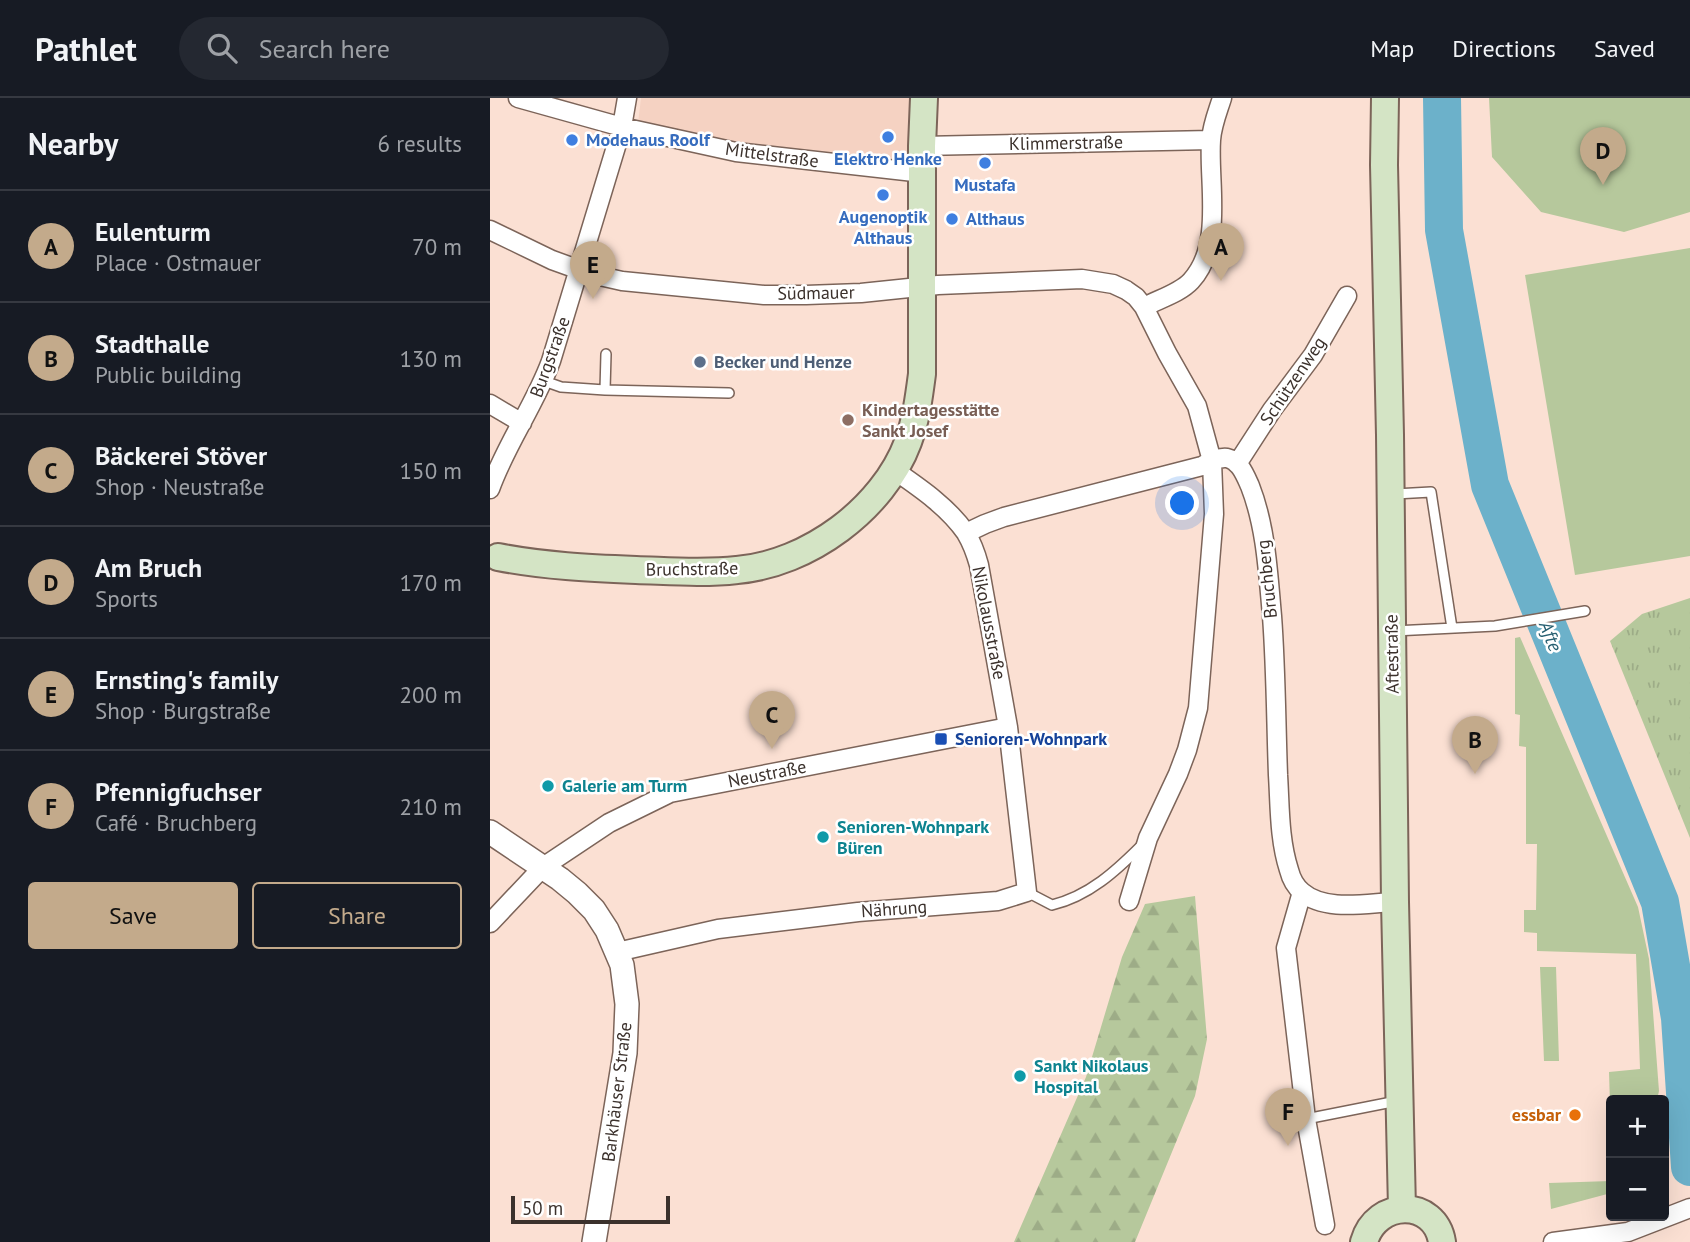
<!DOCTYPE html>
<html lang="en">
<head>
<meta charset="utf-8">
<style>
  :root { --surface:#171b24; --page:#242831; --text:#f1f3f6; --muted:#9ea1a6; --line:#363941; --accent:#c3aa8b }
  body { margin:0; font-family:"PT Sans",sans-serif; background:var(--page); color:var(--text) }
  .controls { position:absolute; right:21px; bottom:21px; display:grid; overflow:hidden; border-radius:7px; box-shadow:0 7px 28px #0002 }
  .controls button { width:63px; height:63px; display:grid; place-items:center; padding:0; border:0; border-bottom:2px solid var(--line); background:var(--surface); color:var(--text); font:35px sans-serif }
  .scale { position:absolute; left:21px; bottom:18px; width:159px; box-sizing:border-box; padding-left:7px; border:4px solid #3b312c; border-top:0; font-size:19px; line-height:24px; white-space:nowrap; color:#3b312c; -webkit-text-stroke:5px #fff; paint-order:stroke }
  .you { position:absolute; left:693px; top:406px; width:24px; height:24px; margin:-18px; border:5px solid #fff; border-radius:50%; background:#1a73e8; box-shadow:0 0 0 10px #1a73e833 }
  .badge { display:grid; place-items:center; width:46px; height:46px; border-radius:50%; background:var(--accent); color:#111; font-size:23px; font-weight:700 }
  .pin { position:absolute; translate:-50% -58px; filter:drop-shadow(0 2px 4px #0008) }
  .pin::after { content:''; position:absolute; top:37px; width:24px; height:21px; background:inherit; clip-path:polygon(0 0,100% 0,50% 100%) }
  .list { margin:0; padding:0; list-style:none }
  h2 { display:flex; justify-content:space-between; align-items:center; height:91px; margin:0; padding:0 28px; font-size:30px }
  h2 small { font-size:23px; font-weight:400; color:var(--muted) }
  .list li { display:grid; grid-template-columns:46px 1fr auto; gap:21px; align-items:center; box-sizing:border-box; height:112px; padding:0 28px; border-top:2px solid var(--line) }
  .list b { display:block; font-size:26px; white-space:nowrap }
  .list p { margin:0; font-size:23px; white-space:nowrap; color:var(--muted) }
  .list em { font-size:23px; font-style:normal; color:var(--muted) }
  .actions { display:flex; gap:14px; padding:21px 28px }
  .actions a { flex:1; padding:16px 0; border:2px solid var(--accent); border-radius:7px; text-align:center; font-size:24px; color:var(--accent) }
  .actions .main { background:var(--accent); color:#111 }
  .icon { flex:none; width:38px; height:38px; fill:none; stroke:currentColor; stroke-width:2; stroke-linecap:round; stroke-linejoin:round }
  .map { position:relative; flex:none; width:1200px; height:1144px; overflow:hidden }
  header { display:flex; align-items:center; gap:42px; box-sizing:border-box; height:98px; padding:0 35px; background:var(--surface); border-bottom:2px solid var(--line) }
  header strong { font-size:33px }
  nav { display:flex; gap:38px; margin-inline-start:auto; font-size:24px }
  .search { width:490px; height:63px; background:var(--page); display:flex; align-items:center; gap:18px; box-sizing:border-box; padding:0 24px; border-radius:38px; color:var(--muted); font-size:26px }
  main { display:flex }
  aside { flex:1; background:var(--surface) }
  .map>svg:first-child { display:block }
  .built { fill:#f5d2c2 }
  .grass { fill:#b6c89c }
  .forest { fill:url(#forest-firs) }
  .park { fill:url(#park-tufts) }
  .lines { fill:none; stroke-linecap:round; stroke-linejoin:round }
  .river { stroke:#6cb1ca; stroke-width:38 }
  .service-casing { stroke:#7c6459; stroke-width:12 }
  .minor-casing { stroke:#7c6459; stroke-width:21 }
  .tertiary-casing { stroke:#7c6459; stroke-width:26 }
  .secondary-casing { stroke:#7c6459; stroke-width:30 }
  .service { stroke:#fff; stroke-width:9 }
  .minor { stroke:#fff; stroke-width:18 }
  .tertiary { stroke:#fff; stroke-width:23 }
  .secondary { stroke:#d4e4c5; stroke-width:26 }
  .shop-dot { fill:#3f7fe0; stroke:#fff; stroke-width:2.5 }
  .service-dot { fill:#5c6f8a; stroke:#fff; stroke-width:2.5 }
  .education-dot { fill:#8d6e63; stroke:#fff; stroke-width:2.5 }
  .transit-dot { fill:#1a4fb4; stroke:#fff; stroke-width:2.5 }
  .culture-dot { fill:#0f9aa8; stroke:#fff; stroke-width:2.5 }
  .food-dot { fill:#e8710a; stroke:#fff; stroke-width:2.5 }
  .labels { text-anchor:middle; stroke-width:5; stroke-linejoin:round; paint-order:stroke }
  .shop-label { font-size:18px; font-weight:bold; fill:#366cbe; stroke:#fff }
  .street-label { font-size:18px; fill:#3b312c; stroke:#fff }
  .service-label { font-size:18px; font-weight:bold; fill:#4e5e75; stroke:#fff; text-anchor:start }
  .education-label { font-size:18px; font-weight:bold; fill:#785e54; stroke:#fff; text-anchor:start }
  .transit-label { font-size:18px; font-weight:bold; fill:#164399; stroke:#fff; text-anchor:start }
  .culture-label { font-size:18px; font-weight:bold; fill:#0d838f; stroke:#fff; text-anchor:start }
  .food-label { font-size:18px; font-weight:bold; fill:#c56008; stroke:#fff; text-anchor:end }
  .water-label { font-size:19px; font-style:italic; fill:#275f71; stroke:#fff }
</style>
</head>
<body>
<header>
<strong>Pathlet</strong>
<div class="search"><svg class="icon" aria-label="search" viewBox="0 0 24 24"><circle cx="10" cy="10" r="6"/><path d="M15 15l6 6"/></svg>Search here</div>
<nav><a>Map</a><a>Directions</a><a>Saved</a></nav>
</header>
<main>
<aside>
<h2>Nearby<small>6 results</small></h2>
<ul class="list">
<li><span class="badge">A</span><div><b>Eulenturm</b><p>Place · Ostmauer</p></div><em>70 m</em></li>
<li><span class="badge">B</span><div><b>Stadthalle</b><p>Public building</p></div><em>130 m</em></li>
<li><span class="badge">C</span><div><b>Bäckerei Stöver</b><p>Shop · Neustraße</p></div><em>150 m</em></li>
<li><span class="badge">D</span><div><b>Am Bruch</b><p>Sports</p></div><em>170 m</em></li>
<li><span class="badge">E</span><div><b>Ernsting's family</b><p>Shop · Burgstraße</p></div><em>200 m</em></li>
<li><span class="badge">F</span><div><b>Pfennigfuchser</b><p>Café · Bruchberg</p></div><em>210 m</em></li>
</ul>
<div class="actions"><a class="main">Save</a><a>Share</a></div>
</aside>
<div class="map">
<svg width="1200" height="1144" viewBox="0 0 1200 1144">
  <defs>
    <pattern id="forest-firs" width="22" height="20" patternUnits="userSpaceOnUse" patternTransform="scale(1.75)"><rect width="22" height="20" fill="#b6c89c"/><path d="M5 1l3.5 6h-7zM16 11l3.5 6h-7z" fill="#9dac87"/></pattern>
    <pattern id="park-tufts" width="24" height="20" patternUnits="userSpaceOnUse" patternTransform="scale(1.75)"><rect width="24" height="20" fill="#b6c89c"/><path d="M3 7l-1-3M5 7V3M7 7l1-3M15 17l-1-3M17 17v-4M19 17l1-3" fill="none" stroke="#9dac87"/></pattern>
  </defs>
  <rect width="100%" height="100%" fill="#fbe0d3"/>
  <path class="built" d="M151,0H420L418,65L250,46L148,25Z"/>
  <path class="grass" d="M999,0H1200V114L1134,134L1051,114L1002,59Z
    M1200,150V458L1085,477L1035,177Z
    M1030,539L1148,809L1159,861L1169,993L1167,1002H1121V1040L1119,974L1150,971L1146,856L1047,853V835L1034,834V812H1046L1047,746H1036V649L1029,648L1030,617L1025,616V540Z
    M1050,869H1066L1069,963H1054Z
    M1121,1083V1095L1061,1111L1059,1085Z"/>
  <path class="forest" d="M705,798L717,941L705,998L645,1144H524L596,979L632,859L655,806Z"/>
  <path class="park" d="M1200,500V740L1120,543L1152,516Z"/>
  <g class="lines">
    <path class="river" d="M952,0L954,132L1000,387L1170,804L1190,920L1200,1069"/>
    <defs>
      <path id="service" d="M54,283L71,289L115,292L239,295
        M115,292L116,256
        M905,396L941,394L962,530
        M904,533L1005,528L1095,513
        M537,794L562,807C599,798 626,773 652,747
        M816,1021L907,1003"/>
      <path id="minor" d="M28,0L132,29L246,54L433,75
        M432,48L721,42
        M0,132L62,162L101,176L132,183L274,197H316L371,195L448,187L592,181L623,186L636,192L646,199L654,209L677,255L707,308L722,363L724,416L708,610L697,652L688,676L658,740L639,803
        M654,209C669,201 690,195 701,183C734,147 718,85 721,42C722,27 728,13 732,0
        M0,306L32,325
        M747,366L782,312L823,257L857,198
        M0,391C16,346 45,307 61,263L132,29L137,0
        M476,435L495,426L514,419L712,368C719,364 728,359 737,360C750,363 755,377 760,388C776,429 778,474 782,518C786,571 786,624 788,677C790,708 789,741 799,772C801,780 806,789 812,794C835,814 877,805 905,804
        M812,794L796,850L816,1021L835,1127
        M0,825L53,769L119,725L180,695L518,629
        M127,854L228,831L368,814L508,803L537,794L518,629L489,467C486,456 482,445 476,435C458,409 430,390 404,372
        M1063,1144L1138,1134L1200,1110"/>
      <path id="tertiary" d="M0,734L70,781L87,795L104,812L117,832L132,867L137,906L135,955L104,1144"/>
      <path id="secondary" d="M895,0L894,67L900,337L905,804L912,1111
        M8,459C54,468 99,470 146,472C179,473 213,476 247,472C318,466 393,411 418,344C426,322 429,299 432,276V48L434,0
        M874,1144C886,1101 945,1100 952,1144"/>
    </defs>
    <use href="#service" class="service-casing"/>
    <use href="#minor" class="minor-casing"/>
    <use href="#tertiary" class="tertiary-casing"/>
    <use href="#secondary" class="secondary-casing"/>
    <use href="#service" class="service"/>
    <use href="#minor" class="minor"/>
    <use href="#tertiary" class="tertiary"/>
    <use href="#secondary" class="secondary"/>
  </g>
  <g class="shop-dot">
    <circle cx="398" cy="39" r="7"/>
    <circle cx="82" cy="42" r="7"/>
    <circle cx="495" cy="65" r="7"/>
    <circle cx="393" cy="97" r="7"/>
    <circle cx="462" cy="121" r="7"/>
  </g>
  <circle class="service-dot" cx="210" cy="264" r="7"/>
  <circle class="education-dot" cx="358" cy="322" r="7"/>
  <rect class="transit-dot" x="444" y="634" width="14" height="14" rx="3.5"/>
  <g class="culture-dot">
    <circle cx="58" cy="688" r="7"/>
    <circle cx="333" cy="739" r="7"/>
    <circle cx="530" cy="978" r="7"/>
  </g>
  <circle class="food-dot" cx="1085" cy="1017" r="7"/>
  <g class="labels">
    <g class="shop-label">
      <text x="96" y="48" text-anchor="start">Modehaus Roolf</text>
      <text x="398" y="67">Elektro Henke</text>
      <text x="495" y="93">Mustafa</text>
      <text x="393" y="125">Augenoptik<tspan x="393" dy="21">Althaus</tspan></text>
      <text x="476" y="127" text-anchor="start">Althaus</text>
    </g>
    <g class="street-label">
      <text transform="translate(576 45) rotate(-1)" y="6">Klimmerstraße</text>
      <text transform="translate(282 57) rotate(8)" y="6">Mittelstraße</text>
      <text transform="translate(326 195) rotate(-1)" y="6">Südmauer</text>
      <text transform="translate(60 259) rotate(-70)" y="6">Burgstraße</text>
      <text transform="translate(803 283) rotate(-56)" y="6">Schützenweg</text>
      <text transform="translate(202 471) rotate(-1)" y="6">Bruchstraße</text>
      <text transform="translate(777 481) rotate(-96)" y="6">Bruchberg</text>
      <text transform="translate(499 525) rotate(79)" y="6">Nikolausstraße</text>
      <text transform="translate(902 556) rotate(-91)" y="6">Aftestraße</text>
      <text transform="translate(277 676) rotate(-11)" y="6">Neustraße</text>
      <text transform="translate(404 811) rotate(-4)" y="6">Nährung</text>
      <text transform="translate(127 994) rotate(-83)" y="6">Barkhäuser Straße</text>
    </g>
    <g class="service-label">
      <text x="224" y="270">Becker und Henze</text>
    </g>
    <g class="education-label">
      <text x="372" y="318">Kindertagesstätte<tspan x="372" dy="21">Sankt Josef</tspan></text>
    </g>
    <g class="transit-label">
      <text x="465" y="647">Senioren-Wohnpark</text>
    </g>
    <g class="culture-label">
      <text x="72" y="694">Galerie am Turm</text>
      <text x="347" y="735">Senioren-Wohnpark<tspan x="347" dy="21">Büren</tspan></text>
      <text x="544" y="974">Sankt Nikolaus<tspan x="544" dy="21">Hospital</tspan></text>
    </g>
    <g class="food-label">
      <text x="1071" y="1023">essbar</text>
    </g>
    <g class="water-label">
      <text transform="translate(1061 538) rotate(68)" y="7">Afte</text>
    </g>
  </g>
</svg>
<div class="controls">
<button>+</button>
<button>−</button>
</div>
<div class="scale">50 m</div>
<div class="you"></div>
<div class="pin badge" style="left:731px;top:183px">A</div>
<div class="pin badge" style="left:985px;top:676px">B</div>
<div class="pin badge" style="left:282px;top:651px">C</div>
<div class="pin badge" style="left:1113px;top:87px">D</div>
<div class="pin badge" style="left:103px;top:201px">E</div>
<div class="pin badge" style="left:798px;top:1048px">F</div>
</div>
</main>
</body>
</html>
